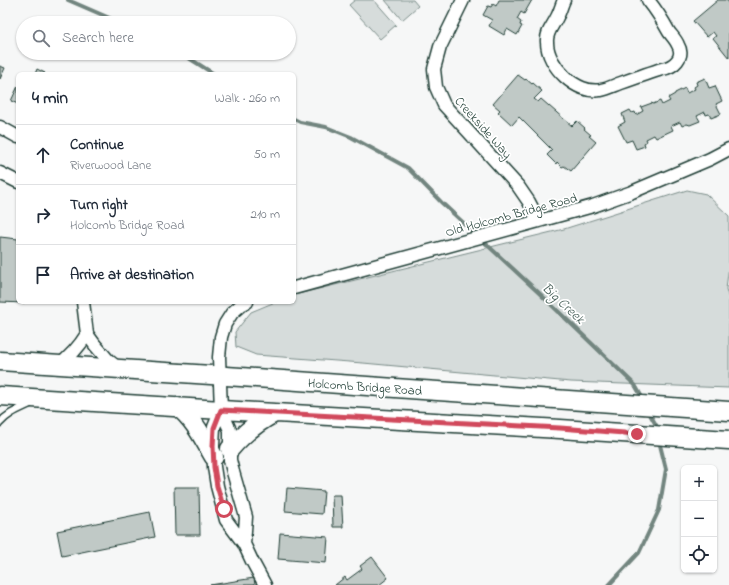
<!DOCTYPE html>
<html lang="en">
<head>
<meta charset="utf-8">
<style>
  :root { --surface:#fff; --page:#f2f2f3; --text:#1f2937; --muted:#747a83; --line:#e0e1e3 }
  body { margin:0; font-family:"Indie Flower",sans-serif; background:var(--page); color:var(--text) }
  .controls { position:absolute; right:12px; bottom:12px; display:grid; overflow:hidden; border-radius:6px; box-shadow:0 1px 3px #0004 }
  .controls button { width:36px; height:36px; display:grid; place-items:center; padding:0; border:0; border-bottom:1px solid var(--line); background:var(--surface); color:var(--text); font:20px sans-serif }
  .stop { position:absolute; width:12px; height:12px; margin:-9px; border:3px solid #d1495b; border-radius:50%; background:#fff }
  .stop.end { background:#d1495b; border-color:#fff; box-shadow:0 1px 4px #0008 }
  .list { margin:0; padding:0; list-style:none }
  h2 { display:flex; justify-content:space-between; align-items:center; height:52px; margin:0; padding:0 16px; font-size:17px }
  h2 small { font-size:13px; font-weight:400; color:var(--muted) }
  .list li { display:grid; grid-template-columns:26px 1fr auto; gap:12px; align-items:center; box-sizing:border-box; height:60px; padding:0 16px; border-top:1px solid var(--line) }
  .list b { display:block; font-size:15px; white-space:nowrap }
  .list p { margin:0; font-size:13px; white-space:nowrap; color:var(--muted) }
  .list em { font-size:13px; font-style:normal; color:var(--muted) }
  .icon { flex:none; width:22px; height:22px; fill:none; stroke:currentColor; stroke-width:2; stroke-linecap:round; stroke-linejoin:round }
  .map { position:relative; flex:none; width:729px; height:585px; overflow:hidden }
  .search { position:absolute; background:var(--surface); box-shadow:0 1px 3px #0004; left:16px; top:16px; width:280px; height:44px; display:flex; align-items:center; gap:10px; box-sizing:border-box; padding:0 14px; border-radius:22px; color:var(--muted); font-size:15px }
  .panel { position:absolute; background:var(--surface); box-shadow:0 1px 3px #0004; left:16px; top:72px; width:280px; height:232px; border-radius:6px }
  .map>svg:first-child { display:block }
  .green { fill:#d6dcdb; stroke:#7a8c88 }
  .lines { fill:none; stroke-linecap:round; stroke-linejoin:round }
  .stream { stroke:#72857f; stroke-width:4 }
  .building { fill:#c0c9c6; stroke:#1f3d34 }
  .lane-casing { stroke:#1f3d34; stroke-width:9 }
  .street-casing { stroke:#1f3d34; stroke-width:15 }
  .primary-casing { stroke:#1f3d34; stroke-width:21 }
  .lane { stroke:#fff; stroke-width:6 }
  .street { stroke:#fff; stroke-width:12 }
  .primary { stroke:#fff; stroke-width:18 }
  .route { stroke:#d1495b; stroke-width:5 }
  .labels { text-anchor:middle; stroke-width:3.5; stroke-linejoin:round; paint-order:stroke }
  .street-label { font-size:13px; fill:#1f3d34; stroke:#fff }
  .water-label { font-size:14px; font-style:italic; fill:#49615a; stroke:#fff }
</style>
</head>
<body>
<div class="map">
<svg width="729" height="585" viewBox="0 0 729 585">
  <rect width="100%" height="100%" fill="#f6f7f7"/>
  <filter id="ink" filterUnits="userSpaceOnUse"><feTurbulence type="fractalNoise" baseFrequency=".025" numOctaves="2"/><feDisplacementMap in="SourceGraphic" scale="8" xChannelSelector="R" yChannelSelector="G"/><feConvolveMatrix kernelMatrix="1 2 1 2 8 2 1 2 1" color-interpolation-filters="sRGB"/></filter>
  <g filter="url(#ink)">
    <path class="green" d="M355,0H374L396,25L380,39L349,5Z
      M385,0H413L418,6L402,20Z
      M687,190L706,194L729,216V265L726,289L729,299V388L571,382L363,363L256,355L236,347L235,332L251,312L275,302H294V295L564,229Z"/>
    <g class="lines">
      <path class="stream" d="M68,0L121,23
        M181,53L214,74
        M294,119L300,122L326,127L351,137L408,168L442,203L538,292L635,385L643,399
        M648,411L656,425L657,430
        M609,585L639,553L659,510L666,469L659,441"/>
    </g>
    <path class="building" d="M499,0H532L524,14L521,12L517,19L521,22L520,25L522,26L517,35L507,29L504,35L489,26L492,20L483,15L488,6L491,7L493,4L496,6Z
      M718,0H727L729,3V58L713,38L716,36L713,32L707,37L693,21Z
      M0,66L5,68L0,79Z
      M37,69L45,73L44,74H35Z
      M518,75L525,80L526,79L532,84L533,83L542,91L534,99L538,102L541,99L572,126L577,121L585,128L584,129L591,135L589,136L596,142L571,171L564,166L562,167L557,162L556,164L547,155L552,150L519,117L512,125L498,112L500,110L493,104Z
      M705,78L709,88L715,86L722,101L716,104L721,114L711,118L709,114L706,115L705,112L697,116L700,121L690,125L687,124L682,126L680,122L671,126L673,130L656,138L654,135L646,139L647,141L644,143L645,146L636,149L632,140L626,142L618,126L625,122L622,114L630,110L632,113L635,112L636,115L643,111L641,107L652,103L653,104L660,101L662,105L670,101L668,98L675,94V93L685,88L687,93L695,89L694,87L697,85L696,82Z
      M18,86V104L11,101Z
      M0,237L18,239V302H24V303L0,302Z
      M174,487H199L200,535H175Z
      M287,488L324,491L322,514L285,511Z
      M332,495H341L343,527H333Z
      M150,512L155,537L62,556L57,531Z
      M280,533L328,537L326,563L278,559Z
      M372,557L388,578L379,585H335L345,577L347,580L362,569L360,566Z
      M254,578L255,585H210Z"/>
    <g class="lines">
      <defs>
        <path id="lane" d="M0,423C8,413 20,409 32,403"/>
        <path id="street" d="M463,0L440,47L434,69L436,87L444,105L518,186L529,202L539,221
          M564,0C561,6 560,12 557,17C553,26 546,32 547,42C547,66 577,95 601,90C608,89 615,85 621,83C635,78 649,73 662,69C674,67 685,57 678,45C676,40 672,36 669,32C663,21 656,10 648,0
          M0,127L18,137
          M0,173L18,182
          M294,288L539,221L593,206L632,192L710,159L729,149
          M83,302L87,334L95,345L108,360L119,369
          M58,366C70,357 79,347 87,334
          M221,410L214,427L213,446L214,467L217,486L226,520L244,544L252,561L265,585
          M244,544L246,517L233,472L230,460V430L221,410L219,357L221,337L225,324L232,313L241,305L247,302"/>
        <path id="primary" d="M0,361L241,377L423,390L729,411
          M0,396L221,410L560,429L729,440
          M178,407C194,419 204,440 214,457
          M230,449C243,434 257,422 275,413"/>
      </defs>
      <use href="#lane" class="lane-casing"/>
      <use href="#street" class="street-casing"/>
      <use href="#primary" class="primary-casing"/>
      <use href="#lane" class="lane"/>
      <use href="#street" class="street"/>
      <use href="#primary" class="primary"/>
    </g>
  </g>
  <g class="lines" filter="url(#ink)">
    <path class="route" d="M224,509L217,486L214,467L213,446L214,428L221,410L560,428L637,434"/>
  </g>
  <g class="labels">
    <g class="street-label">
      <text transform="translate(484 127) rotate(48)" y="5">Creekside Way</text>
      <text transform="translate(511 214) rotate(-15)" y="5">Old Holcomb Bridge Road</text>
      <text transform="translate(365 386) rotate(4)" y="5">Holcomb Bridge Road</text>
    </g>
    <g class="water-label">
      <text transform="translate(564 303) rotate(43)" y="5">Big Creek</text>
    </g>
  </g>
</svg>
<div class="controls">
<button>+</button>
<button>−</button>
<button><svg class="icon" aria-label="locate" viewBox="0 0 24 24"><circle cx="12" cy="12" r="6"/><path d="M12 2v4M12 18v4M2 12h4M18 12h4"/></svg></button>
</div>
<div class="stop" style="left:224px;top:509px"></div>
<div class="stop end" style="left:637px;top:434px"></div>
<div class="search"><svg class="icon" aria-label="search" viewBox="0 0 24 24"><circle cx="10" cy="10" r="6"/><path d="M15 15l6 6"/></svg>Search here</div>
<section class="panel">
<h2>4 min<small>Walk · 260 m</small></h2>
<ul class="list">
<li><svg class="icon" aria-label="ahead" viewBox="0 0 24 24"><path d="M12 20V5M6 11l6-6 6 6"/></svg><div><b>Continue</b><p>Riverwood Lane</p></div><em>50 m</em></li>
<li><svg class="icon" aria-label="right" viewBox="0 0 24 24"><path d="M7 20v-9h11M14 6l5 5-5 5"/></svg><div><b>Turn right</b><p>Holcomb Bridge Road</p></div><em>210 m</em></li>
<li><svg class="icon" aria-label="arrive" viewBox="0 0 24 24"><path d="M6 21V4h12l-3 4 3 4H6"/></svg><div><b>Arrive at destination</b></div></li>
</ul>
</section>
</div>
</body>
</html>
